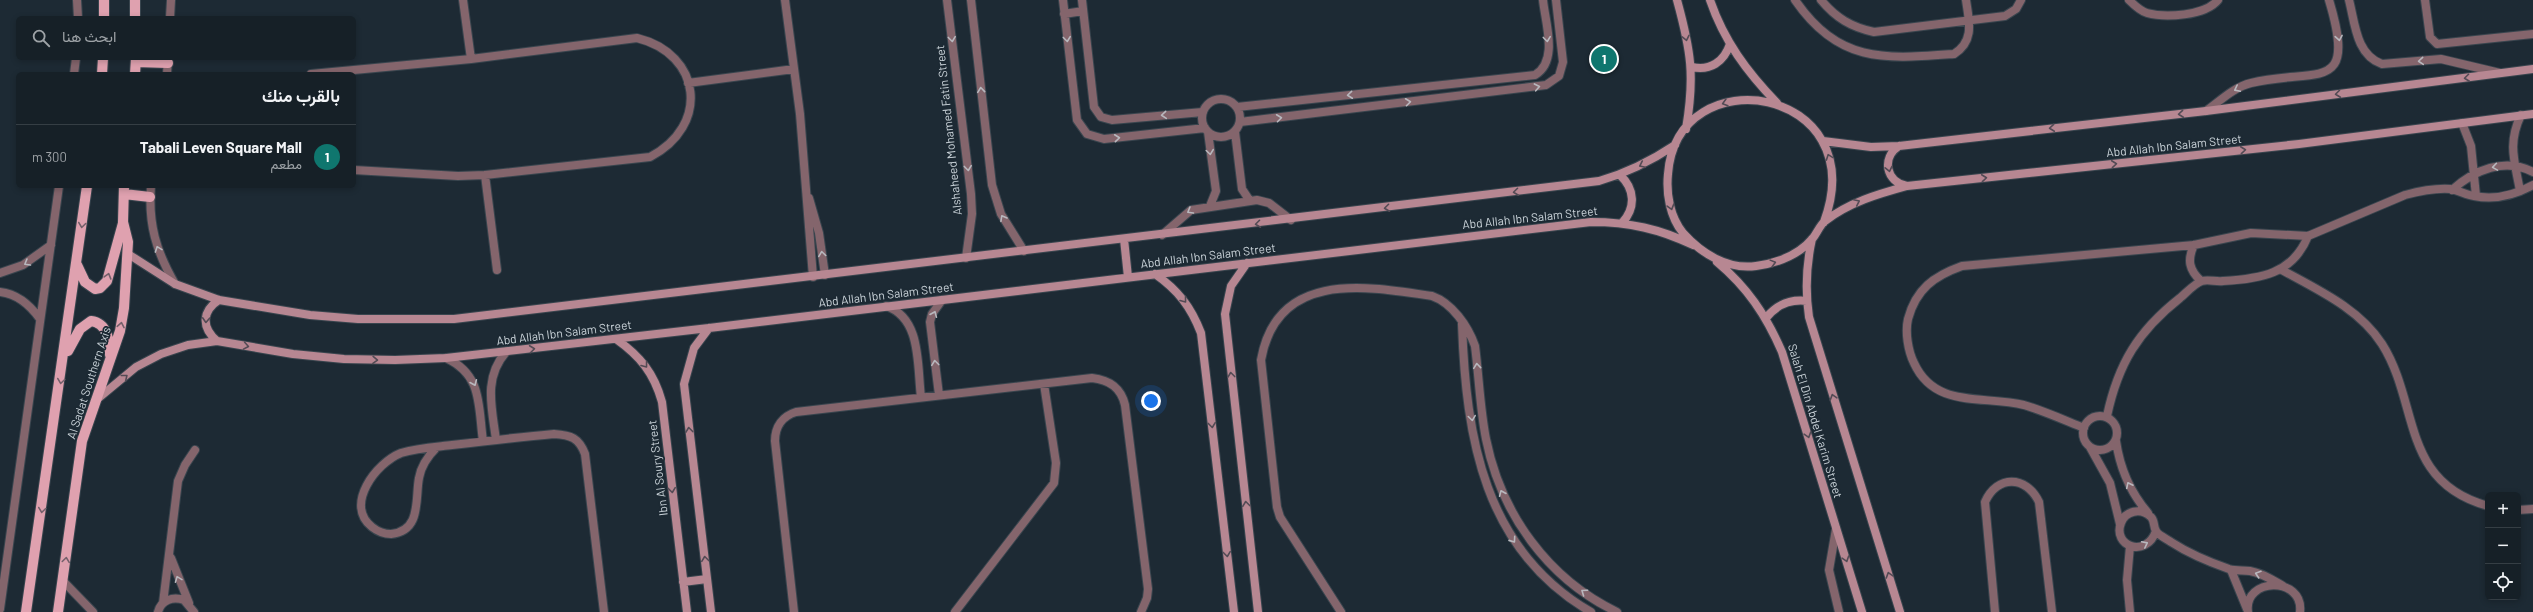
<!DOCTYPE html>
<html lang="ar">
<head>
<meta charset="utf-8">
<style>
  :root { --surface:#162027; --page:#232d33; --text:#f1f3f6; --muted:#9ea3a7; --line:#353e44; --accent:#0f766e }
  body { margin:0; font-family:Barlow,Vazirmatn,sans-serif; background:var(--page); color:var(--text); direction:rtl }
  .controls { position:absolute; right:12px; bottom:12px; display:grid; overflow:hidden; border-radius:6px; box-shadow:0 2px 6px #0003 }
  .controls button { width:36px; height:36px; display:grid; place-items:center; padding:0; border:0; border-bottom:1px solid var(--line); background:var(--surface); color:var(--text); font:20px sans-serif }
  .you { position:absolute; left:1151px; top:401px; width:14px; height:14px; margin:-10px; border:3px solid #fff; border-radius:50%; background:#1a73e8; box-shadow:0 0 0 6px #1a73e833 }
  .badge { display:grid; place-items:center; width:26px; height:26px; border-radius:50%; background:var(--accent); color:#fff; font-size:13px; font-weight:700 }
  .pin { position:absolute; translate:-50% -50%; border:2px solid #fff; box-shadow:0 1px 4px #0006 }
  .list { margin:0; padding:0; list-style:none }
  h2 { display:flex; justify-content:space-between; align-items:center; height:52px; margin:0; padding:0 16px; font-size:17px }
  h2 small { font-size:13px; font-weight:400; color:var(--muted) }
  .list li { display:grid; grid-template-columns:26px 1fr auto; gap:12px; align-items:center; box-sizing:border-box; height:64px; padding:0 16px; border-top:1px solid var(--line) }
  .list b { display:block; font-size:15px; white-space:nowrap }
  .list p { margin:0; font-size:13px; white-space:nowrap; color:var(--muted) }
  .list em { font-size:13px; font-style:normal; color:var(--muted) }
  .icon { flex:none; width:22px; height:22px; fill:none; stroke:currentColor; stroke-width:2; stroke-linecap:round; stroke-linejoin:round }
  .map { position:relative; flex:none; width:2533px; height:612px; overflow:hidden; direction:ltr }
  .search { position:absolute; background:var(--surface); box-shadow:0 2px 6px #0003; left:16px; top:16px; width:340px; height:44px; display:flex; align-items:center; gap:10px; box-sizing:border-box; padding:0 14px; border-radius:6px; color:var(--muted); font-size:15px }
  .panel { position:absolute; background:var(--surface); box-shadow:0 2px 6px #0003; left:16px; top:72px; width:340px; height:116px; border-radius:6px; direction:rtl }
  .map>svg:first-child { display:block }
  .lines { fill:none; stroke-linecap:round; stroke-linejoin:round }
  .street-casing { stroke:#39454e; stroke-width:10 }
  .secondary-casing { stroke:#39454e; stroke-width:10 }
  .primary-casing { stroke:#39454e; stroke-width:12 }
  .street { stroke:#84656c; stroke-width:8 }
  .secondary { stroke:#b78792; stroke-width:8 }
  .primary { stroke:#dfa1af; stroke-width:10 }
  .oneway { stroke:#534b55 }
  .oneway2 { stroke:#b8b8be }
  .oneway3 { stroke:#74606b }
  .labels { text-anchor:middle; stroke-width:3.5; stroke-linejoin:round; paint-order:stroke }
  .street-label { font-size:12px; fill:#cad3d9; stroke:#1d2a34 }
</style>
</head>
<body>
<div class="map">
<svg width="2533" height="612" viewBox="0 0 2533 612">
  <rect width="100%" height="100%" fill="#1d2a34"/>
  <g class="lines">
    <defs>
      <path id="street" d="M77,0L78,18
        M463,0L471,59
        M785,0L800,114L813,277
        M947,0L971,194L972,214L966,258
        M971,0L992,185L1001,214L1024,251
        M1063,0L1077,120L1087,134L1104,139L1205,128
        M1082,0L1094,107L1101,117L1112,120L1203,112
        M1795,0C1839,64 1885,59 1954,54C1975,41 1969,21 1966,0
        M1821,0C1836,18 1851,27 1874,32L2005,16L2016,9L2021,0
        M2129,0C2134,5 2140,11 2147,13C2165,18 2205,16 2218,0
        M2349,0C2355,23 2356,55 2382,64L2441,59L2500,73
        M2425,0L2430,37L2437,44L2533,34
        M1064,14L1083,11
        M170,18L171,0
        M74,74L76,58
        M167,74L168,58
        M311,74L471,59L637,38C702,54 710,126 650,157L485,175L458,176L354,170
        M688,83L794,69
        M1202 118a19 19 0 1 1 38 0a19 19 0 1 1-38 0Z
        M1237,107L1535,75C1559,61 1545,22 1543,0
        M2206,111C2220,101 2234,87 2251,83C2316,67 2358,96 2329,0
        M1240,122L1546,85L1559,76L1563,62L1556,0
        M2462,123L2471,146L2476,196
        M1208,132L1216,191L1210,206
        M1235,132L1242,189L1250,201
        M485,175L497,270
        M151,186C148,224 156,251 175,284
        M2452,190C2474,170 2505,157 2533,172
        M2520,191C2515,162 2507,144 2521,115
        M809,198L819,233L825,275
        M1162,235L1191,210L1257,200L1269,203L1291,220
        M2194,245C2187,260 2189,270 2201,281
        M2280,269C2316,289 2359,308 2382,344C2420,404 2400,482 2488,506
        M0,273L23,265L51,245
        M0,292C18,294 30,305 40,319
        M886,306C922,318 917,366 921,397
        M1462,324C1466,438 1484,550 1591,612
        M446,358C483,375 478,406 483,441
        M939,395L930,322L932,314L942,300
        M2083 433a17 17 0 1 1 34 0a17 17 0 1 1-34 0Z
        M2107,416C2118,364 2138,331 2180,298C2186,293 2195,283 2202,281C2208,279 2216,282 2223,281C2260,279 2293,274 2308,236
        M2084,428C2064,420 2044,411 2024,405C1983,395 1935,409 1914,363C1908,351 1905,332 1908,319C1916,289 1934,276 1962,266L2194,245L2251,233L2308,236L2405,195C2420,191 2434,188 2450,189C2458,190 2466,195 2474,196C2494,200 2515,195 2533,185
        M496,440C492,408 483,378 506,352
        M2116,441C2120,469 2130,492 2148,513
        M437,447C428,456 421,465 419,478C415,498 422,531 391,534C384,534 377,531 372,527C344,505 376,463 401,453C417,448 435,447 452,445C486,441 520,437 554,434C571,435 579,438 585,454L604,612
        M2090,447L2110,483L2120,524
        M2518,510L2533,509
        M1836,529L1829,570L1839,612
        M2156,531C2146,559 2112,546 2121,523C2125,511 2141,507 2151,517C2155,521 2153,526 2156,531C2158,535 2167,539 2171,542C2188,553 2209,562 2229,569C2236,571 2243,570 2250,571C2262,573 2273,580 2283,586
        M171,558L189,603
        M2231,570L2247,609
        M63,581L93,612
        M163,603L178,481L185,465L195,450
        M0,609L59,186
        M158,612C161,600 173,596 184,600L194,612
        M794,612L775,441C775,426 783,416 796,412L1092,378C1110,380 1121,388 1125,405L1148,589L1147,598L1141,612
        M955,612L1054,483L1056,463L1044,384
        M1341,612L1280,517L1277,507L1261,360C1277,270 1365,286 1432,296C1452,303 1468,326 1475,346C1479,377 1480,409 1486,439C1501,514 1548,579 1617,612
        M1995,612L1985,502C1997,475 2026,475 2039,502L2052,612
        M2130,612L2127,580L2130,546
        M2248,612C2243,577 2304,576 2300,612"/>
      <path id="secondary" d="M1677,0C1691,51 1695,76 1686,129
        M1710,0C1724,41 1747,72 1777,103
        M1692,67C1710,71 1724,62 1730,44
        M1823,141L1871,147L1899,146L2206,111L2533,69
        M1899,146C1881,158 1886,182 1907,186
        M1620,175C1635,189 1636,208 1622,223
        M1824,222C1874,86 1677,55 1668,174C1666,194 1670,217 1683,233C1701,253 1727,270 1756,266C1777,263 1799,255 1813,238C1817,233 1820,225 1825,221C1850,202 1878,194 1907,186L2299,144L2533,114
        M1124,239L1128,277
        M1812,239C1806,266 1805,290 1809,317L1900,612
        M128,254L175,284L219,300L310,315L358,319H454L1599,181C1627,173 1651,161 1675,145
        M1717,262C1747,287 1766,315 1782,352L1862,612
        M1247,263L1231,286L1225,314L1258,612
        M1155,274C1178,290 1191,307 1201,333L1234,612
        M1766,318C1777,304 1790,299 1807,301
        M709,328L694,348L684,384L711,612
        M616,339C640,356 654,373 662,402L687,612
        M217,341C201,327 202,311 219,300
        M95,401L136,367L161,354L188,345L217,341L293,354L344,359L395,360L446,358L709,328L1591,222C1629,222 1660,229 1693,245
        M683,582L707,579"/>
      <path id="primary" d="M104,0V18
        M135,0V18
        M136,62L168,63
        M102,74L103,58
        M135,74L136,58
        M124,194L150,197
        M77,265L85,282L95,289L100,288L107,281L123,223
        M68,351L80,329L91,321C108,323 109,341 110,355
        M26,612L87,186
        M58,612L82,441L120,331L124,308L128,242L123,222L124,186"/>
    </defs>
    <use href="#street" class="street-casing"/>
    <use href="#secondary" class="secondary-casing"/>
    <use href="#primary" class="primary-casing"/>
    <use href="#street" class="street"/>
    <use href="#secondary" class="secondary"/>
    <use href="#primary" class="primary"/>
  </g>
  <defs><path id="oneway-chevron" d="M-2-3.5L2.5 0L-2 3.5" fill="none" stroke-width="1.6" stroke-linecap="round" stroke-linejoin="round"/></defs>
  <g class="oneway">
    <use href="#oneway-chevron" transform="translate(1686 38) rotate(78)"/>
    <use href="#oneway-chevron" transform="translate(2467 78) rotate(173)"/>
    <use href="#oneway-chevron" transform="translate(2338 94) rotate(173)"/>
    <use href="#oneway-chevron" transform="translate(1725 103) rotate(164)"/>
    <use href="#oneway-chevron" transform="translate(2181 114) rotate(174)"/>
    <use href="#oneway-chevron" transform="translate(2052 128) rotate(174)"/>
    <use href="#oneway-chevron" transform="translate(2243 150) rotate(-6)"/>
    <use href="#oneway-chevron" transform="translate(1829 157) rotate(-110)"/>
    <use href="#oneway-chevron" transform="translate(2114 164) rotate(-6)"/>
    <use href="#oneway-chevron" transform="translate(1642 165) rotate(155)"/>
    <use href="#oneway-chevron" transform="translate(1889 169) rotate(78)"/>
    <use href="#oneway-chevron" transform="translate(1984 178) rotate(-6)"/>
    <use href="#oneway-chevron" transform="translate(1516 192) rotate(173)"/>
    <use href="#oneway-chevron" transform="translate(1857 202) rotate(-25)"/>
    <use href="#oneway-chevron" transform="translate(1671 207) rotate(74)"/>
    <use href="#oneway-chevron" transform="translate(1387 208) rotate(173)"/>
    <use href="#oneway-chevron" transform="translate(1258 224) rotate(173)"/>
    <use href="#oneway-chevron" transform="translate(1773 263) rotate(-15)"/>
    <use href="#oneway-chevron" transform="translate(1184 300) rotate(52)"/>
    <use href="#oneway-chevron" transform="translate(206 320) rotate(93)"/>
    <use href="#oneway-chevron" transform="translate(246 346) rotate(10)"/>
    <use href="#oneway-chevron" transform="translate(532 349) rotate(-7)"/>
    <use href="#oneway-chevron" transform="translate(375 360) rotate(2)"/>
    <use href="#oneway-chevron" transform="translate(645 365) rotate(53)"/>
    <use href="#oneway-chevron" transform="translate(1231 375) rotate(-97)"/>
    <use href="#oneway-chevron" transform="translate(125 377) rotate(-39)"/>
    <use href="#oneway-chevron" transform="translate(1833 397) rotate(-107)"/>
    <use href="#oneway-chevron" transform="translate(1212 425) rotate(83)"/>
    <use href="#oneway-chevron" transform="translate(689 430) rotate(-97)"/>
    <use href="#oneway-chevron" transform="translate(1808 435) rotate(73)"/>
    <use href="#oneway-chevron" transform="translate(672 490) rotate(83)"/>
    <use href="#oneway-chevron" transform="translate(1246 504) rotate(-97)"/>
    <use href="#oneway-chevron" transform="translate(1227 554) rotate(83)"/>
    <use href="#oneway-chevron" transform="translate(705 559) rotate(-97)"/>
    <use href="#oneway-chevron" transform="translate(1846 559) rotate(72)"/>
    <use href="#oneway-chevron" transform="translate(1889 575) rotate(-107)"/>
  </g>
  <g class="oneway2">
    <use href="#oneway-chevron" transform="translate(2339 38) rotate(80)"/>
    <use href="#oneway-chevron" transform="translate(952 39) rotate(83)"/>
    <use href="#oneway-chevron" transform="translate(1067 39) rotate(83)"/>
    <use href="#oneway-chevron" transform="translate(1547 39) rotate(83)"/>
    <use href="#oneway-chevron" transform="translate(2421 61) rotate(175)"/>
    <use href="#oneway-chevron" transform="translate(1537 87) rotate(-11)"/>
    <use href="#oneway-chevron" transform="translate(2237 89) rotate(153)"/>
    <use href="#oneway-chevron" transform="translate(981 90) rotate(-96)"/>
    <use href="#oneway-chevron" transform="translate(1350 95) rotate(174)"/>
    <use href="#oneway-chevron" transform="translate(1408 102) rotate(-7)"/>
    <use href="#oneway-chevron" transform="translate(1164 115) rotate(175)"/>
    <use href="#oneway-chevron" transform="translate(1279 118) rotate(-7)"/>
    <use href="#oneway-chevron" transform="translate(1117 138) rotate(-6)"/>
    <use href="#oneway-chevron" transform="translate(1210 152) rotate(82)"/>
    <use href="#oneway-chevron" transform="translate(2495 167) rotate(171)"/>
    <use href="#oneway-chevron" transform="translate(968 168) rotate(83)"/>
    <use href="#oneway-chevron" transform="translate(1190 211) rotate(150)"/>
    <use href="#oneway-chevron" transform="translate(1003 218) rotate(-119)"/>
    <use href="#oneway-chevron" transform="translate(158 249) rotate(-110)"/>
    <use href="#oneway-chevron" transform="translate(822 254) rotate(-98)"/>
    <use href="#oneway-chevron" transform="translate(27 263) rotate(150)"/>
    <use href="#oneway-chevron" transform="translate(934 314) rotate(-67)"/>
    <use href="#oneway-chevron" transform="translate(935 363) rotate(-97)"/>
    <use href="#oneway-chevron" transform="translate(1477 366) rotate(-96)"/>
    <use href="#oneway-chevron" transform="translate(474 383) rotate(67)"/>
    <use href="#oneway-chevron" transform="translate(1472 418) rotate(82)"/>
    <use href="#oneway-chevron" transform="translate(2129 485) rotate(-116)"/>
    <use href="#oneway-chevron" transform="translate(1502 493) rotate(-113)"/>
    <use href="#oneway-chevron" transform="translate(1513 540) rotate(55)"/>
    <use href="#oneway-chevron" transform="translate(2145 544) rotate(-27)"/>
    <use href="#oneway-chevron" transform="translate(2258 574) rotate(-162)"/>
    <use href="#oneway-chevron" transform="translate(178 579) rotate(-111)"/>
    <use href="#oneway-chevron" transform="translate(1584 592) rotate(-145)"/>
  </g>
  <g class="oneway3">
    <use href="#oneway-chevron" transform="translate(82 225) rotate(98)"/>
    <use href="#oneway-chevron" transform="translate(108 276) rotate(-74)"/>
    <use href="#oneway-chevron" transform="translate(121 325) rotate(-79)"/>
    <use href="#oneway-chevron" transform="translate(61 381) rotate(98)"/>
    <use href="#oneway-chevron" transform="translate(42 510) rotate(98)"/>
    <use href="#oneway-chevron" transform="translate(66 560) rotate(-82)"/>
  </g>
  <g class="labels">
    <g class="street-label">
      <text transform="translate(949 130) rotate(-96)" y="4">Alshaheed Mohamed Fatin Street</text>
      <text transform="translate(2174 146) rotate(-6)" y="4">Abd Allah Ibn Salam Street</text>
      <text transform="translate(1530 218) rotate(-6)" y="4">Abd Allah Ibn Salam Street</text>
      <text transform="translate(1208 256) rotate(-7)" y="4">Abd Allah Ibn Salam Street</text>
      <text transform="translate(886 295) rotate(-7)" y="4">Abd Allah Ibn Salam Street</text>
      <text transform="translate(564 333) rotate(-7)" y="4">Abd Allah Ibn Salam Street</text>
      <text transform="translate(89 383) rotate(-72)" y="4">Al Sadat Southern Axis</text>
      <text transform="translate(1815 421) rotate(73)" y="4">Salah El Din Abdel Karim Street</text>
      <text transform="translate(658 468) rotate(-97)" y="4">Ibn Al Soury Street</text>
    </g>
  </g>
</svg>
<div class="controls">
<button>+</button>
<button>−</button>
<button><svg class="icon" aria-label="locate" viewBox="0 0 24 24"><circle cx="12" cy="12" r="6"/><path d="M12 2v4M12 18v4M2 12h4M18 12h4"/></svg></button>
</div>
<div class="you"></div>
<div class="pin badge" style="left:1604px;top:59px">1</div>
<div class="search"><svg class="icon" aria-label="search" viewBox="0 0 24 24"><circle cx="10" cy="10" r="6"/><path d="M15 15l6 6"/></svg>ابحث هنا</div>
<section class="panel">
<h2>بالقرب منك<small></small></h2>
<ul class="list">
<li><span class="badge">1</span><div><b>Tabali Leven Square Mall</b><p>مطعم</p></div><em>300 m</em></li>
</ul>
</section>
</div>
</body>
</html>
